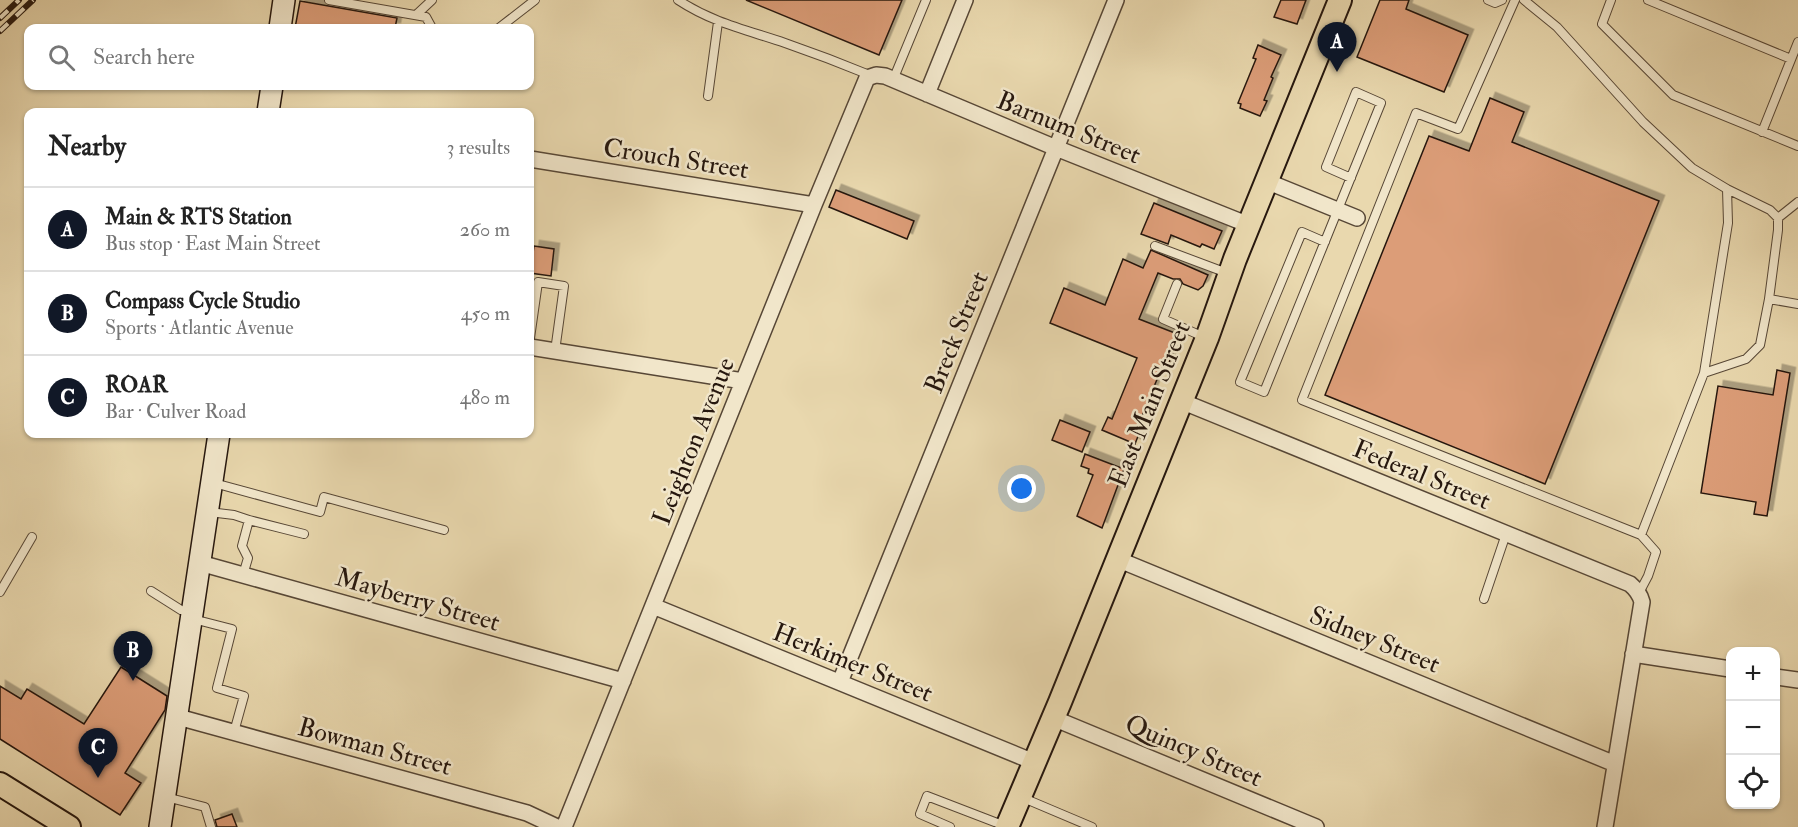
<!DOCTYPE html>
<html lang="en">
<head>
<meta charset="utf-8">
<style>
  :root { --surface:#fff; --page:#f2f2f2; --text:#222; --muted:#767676; --line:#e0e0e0; --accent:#111827 }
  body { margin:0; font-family:"IM FELL Double Pica",serif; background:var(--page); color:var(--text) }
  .controls { position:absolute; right:18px; bottom:18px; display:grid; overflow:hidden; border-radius:12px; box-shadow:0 2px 4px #0004 }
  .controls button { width:54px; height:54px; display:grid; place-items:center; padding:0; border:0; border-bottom:2px solid var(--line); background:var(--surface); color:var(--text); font:30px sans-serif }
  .you { position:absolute; left:1022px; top:489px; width:21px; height:21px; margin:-15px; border:4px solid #fff; border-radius:50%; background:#1a73e8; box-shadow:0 0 0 9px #1a73e833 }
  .badge { display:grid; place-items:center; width:39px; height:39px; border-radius:50%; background:var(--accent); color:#fff; font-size:20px; font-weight:700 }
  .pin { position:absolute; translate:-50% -50px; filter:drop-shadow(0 2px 3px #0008) }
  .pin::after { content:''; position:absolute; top:32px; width:21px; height:18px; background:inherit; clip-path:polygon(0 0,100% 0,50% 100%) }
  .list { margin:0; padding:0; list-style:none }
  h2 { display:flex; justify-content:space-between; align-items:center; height:78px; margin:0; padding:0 24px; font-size:26px }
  h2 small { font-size:20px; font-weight:400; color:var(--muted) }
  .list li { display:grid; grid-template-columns:39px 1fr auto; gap:18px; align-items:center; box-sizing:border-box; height:84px; padding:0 24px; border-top:2px solid var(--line) }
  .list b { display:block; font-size:22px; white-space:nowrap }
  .list p { margin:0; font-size:20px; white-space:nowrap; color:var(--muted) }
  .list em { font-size:20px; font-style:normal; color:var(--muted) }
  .icon { flex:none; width:33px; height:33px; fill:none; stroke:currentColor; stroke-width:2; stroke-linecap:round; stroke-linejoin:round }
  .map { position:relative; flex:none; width:1798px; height:827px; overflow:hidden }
  .search { position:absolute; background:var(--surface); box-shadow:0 2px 4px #0004; left:24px; top:24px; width:510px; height:66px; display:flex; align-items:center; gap:15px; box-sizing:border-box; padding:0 21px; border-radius:12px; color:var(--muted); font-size:22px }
  .panel { position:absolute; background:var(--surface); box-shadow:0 2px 4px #0004; left:24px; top:108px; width:510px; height:330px; border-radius:12px }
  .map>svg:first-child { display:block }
  .building { fill:#dc9d78; stroke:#26170e; stroke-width:1.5; filter:url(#shadow) }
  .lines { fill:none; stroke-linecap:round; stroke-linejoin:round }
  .service-casing { stroke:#574736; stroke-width:10 }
  .minor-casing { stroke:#574736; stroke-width:18 }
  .secondary-casing { stroke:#26170e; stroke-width:24 }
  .primary-casing { stroke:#26170e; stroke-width:26 }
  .service { stroke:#f1e6ca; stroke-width:8 }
  .minor { stroke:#f1e6ca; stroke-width:15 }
  .secondary { stroke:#f1e6ca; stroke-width:21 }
  .primary { stroke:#e9d8ae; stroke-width:22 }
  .rail-casing { stroke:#26170e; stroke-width:6 }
  .rail { stroke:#f1e6ca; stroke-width:4; stroke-dasharray:11; stroke-linecap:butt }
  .labels { text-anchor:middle; stroke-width:5; stroke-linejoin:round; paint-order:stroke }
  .street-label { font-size:26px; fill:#26170e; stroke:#f1e6ca }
</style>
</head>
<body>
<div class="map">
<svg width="1798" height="827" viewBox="0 0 1798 827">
  <defs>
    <filter id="shadow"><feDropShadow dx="5.5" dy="-5.5" stdDeviation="0" flood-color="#0004"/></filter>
  </defs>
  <rect width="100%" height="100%" fill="#e9d8ae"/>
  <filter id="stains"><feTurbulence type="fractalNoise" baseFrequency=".00333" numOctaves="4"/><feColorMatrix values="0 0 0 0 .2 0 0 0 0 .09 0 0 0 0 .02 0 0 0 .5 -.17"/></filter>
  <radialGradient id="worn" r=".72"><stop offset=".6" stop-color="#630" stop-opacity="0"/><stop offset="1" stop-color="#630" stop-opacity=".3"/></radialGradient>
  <path class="building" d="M746,0H902L879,55Z
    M1281,0H1306L1297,24L1274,17Z
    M1380,0H1409L1406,9L1468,35L1444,92L1357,57Z
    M300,1L397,18L395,28H295Z
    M1258,45L1281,55L1271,77L1273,78L1264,100L1267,101L1260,116L1240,108L1241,104L1238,103L1256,59L1253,58Z
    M1490,98L1524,112L1512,142L1659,201L1545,484L1325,395L1429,136L1469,151Z
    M836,190L914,221L907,239L829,207Z
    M1154,203L1222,231L1214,249L1202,244L1200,247L1171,235L1168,244L1141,234Z
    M534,246L554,249L551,276L530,273Z
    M1151,250L1208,275L1203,286L1198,290L1183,284L1180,279H1173L1158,273L1139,319L1180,335L1166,370L1162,368L1149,398L1137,429L1140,431L1135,444L1102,430L1108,417L1112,419L1137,358L1050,323L1064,288L1105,305L1123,259L1143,268Z
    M1777,370L1790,373L1767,516L1754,514L1756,502L1701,493L1718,386L1773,395Z
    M1060,420L1090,432L1082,452L1052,440Z
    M1085,454L1124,469L1102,528L1077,516L1093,475L1088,473L1089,469L1081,466Z
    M121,667L167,696L165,710L125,773L141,783L120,815L0,739V686L21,699L27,689L84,724Z
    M232,814L237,827H217L215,820Z"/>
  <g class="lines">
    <defs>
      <path id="service" d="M329,0L426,17L432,28
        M678,0C713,23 747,30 785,43C814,53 843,64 872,76
        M1488,0L1495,3L1502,0
        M1515,0L1458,129L1416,113L1302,400L1641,535L1704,373L1728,223L1727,189L1692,168L1643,122L1557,27L1524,0
        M1611,0L1602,24L1673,95L1798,146
        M1648,0L1791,59
        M416,15L432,0
        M499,28L535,0
        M893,80L926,0
        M708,96L718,22
        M1762,132L1798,42
        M1727,189L1770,210L1778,218V230L1769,299
        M1778,218L1798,202
        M1325,242L1302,232L1240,382L1264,392C1303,296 1342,199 1381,103L1356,92L1326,167L1351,178
        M1155,246L1227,273
        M1177,284L1163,319L1204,337
        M530,338L538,282L564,286L555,351
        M1704,373L1746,359L1760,345L1769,299L1798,304
        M214,483L320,512L324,497L444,530
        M209,512L234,515L249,520
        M243,575L248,558L242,546L249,520L304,534
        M151,591L181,610L192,611
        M0,592L32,537
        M1639,593L1648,576L1656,552L1641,535
        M1484,599L1506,534
        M193,619L232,629L217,688L244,696L234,732
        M166,797L205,807L211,827
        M1021,797L1092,827
        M950,827L920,814L927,796L1005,826"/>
      <path id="minor" d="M927,94L965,0
        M530,159L814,205
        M1266,181L1357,218
        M530,347L743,381
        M1181,401L1630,584C1636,589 1640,594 1642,602L1605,827
        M1117,559L1615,764
        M200,563L623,681
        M653,606L1034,762
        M1633,654L1730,669
        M1776,677L1798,680
        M840,682L1116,0
        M178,717L527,813L557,827
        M1053,718L1316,827
        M564,827L814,205L867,78L876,75L885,76L1056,148L1249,225"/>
      <path id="secondary" d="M280,28L284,0
        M268,112L272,86
        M160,827L219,434"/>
      <path id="primary" d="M0,784L69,827
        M1007,827L1060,702L1207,338L1235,259L1340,0"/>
    </defs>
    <use href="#service" class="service-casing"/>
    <use href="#minor" class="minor-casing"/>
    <use href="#secondary" class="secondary-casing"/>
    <use href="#primary" class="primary-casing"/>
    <use href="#service" class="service"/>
    <use href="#minor" class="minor"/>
    <use href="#secondary" class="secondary"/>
    <use href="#primary" class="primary"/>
    <defs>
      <path id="rail" d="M0,18L19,0
        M0,31L33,0"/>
    </defs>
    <use href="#rail" class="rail-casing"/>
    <use href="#rail" class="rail"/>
  </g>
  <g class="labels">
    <g class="street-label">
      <text transform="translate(1069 127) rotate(22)" y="9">Barnum Street</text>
      <text transform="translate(676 158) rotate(9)" y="9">Crouch Street</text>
      <text transform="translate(956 332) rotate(-68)" y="9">Breck Street</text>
      <text transform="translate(1149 404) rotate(-68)" y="9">East Main Street</text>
      <text transform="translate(693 441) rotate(-68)" y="9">Leighton Avenue</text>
      <text transform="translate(1422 474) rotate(22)" y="9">Federal Street</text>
      <text transform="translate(418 599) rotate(16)" y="9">Mayberry Street</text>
      <text transform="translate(1375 639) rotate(22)" y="9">Sidney Street</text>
      <text transform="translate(853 662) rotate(22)" y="9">Herkimer Street</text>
      <text transform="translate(375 746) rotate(15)" y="9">Bowman Street</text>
      <text transform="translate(1194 750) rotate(23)" y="9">Quincy Street</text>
    </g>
  </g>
  <rect width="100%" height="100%" filter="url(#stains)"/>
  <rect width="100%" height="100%" fill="url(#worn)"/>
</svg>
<div class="controls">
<button>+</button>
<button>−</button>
<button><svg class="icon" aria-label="locate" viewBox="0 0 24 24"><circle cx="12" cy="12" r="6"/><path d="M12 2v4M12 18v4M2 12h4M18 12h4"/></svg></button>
</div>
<div class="you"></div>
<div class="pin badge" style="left:1337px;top:72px">A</div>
<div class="pin badge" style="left:133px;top:681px">B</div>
<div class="pin badge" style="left:98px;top:778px">C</div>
<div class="search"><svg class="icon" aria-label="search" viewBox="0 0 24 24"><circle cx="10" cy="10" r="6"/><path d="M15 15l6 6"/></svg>Search here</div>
<section class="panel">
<h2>Nearby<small>3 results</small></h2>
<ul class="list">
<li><span class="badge">A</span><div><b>Main &amp; RTS Station</b><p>Bus stop · East Main Street</p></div><em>260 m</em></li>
<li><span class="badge">B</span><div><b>Compass Cycle Studio</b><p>Sports · Atlantic Avenue</p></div><em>450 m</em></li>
<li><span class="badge">C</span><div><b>ROAR</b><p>Bar · Culver Road</p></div><em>480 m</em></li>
</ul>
</section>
</div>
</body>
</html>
